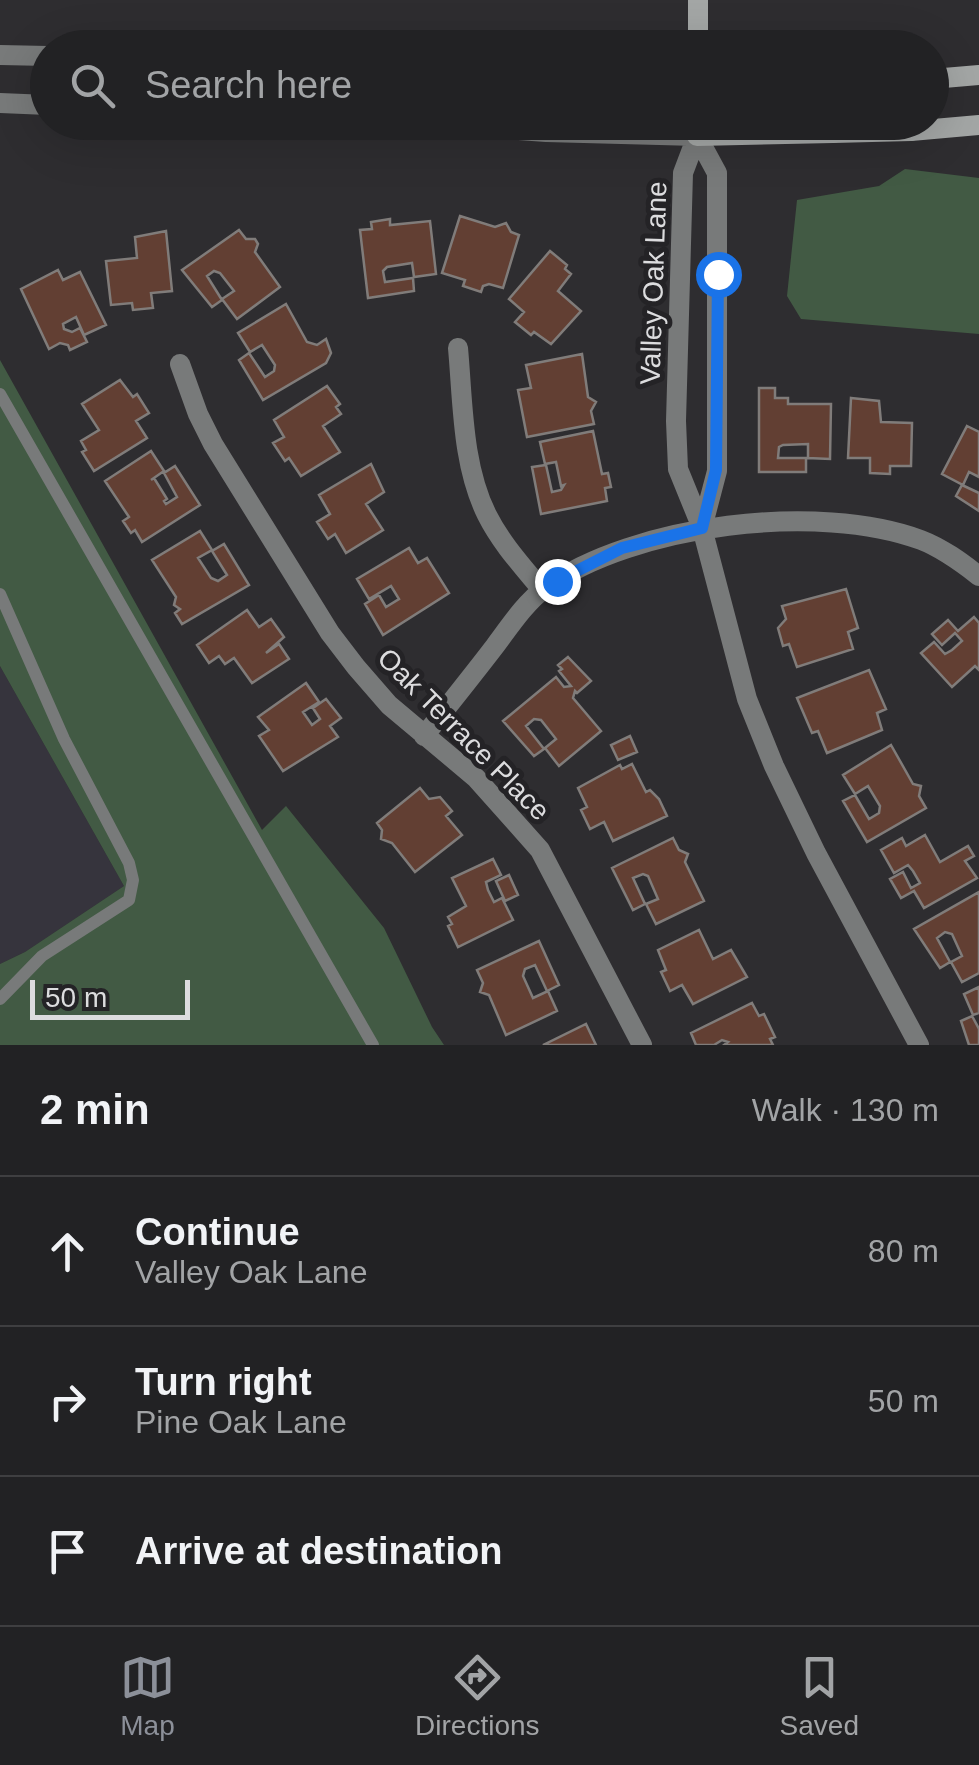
<!DOCTYPE html>
<html lang="en">
<head>
<meta charset="utf-8">
<style>
  :root { --surface:#222224; --page:#2a2a2c; --text:#f1f3f6; --muted:#a2a4a6; --line:#3f3f41; --accent:#8c9099 }
  body { margin:0; font-family:Arial,sans-serif; background:var(--page); color:var(--text) }
  .scale { position:absolute; left:30px; bottom:25px; width:160px; box-sizing:border-box; padding-left:10px; border:5px solid #dcdcde; border-top:0; font-size:28px; line-height:35px; white-space:nowrap; color:#dcdcde; -webkit-text-stroke:8px #242326; paint-order:stroke }
  .stop { position:absolute; width:30px; height:30px; margin:-22px; border:8px solid #1a73e8; border-radius:50%; background:#fff }
  .stop.end { background:#1a73e8; border-color:#fff; box-shadow:0 2px 10px #0008 }
  .list { margin:0; padding:0; list-style:none }
  h2 { display:flex; justify-content:space-between; align-items:center; height:130px; margin:0; padding:0 40px; font-size:42px }
  h2 small { font-size:32px; font-weight:400; color:var(--muted) }
  .list li { display:grid; grid-template-columns:65px 1fr auto; gap:30px; align-items:center; box-sizing:border-box; height:150px; padding:0 40px; border-top:2px solid var(--line) }
  .list b { display:block; font-size:38px; white-space:nowrap }
  .list p { margin:0; font-size:32px; white-space:nowrap; color:var(--muted) }
  .list em { font-size:32px; font-style:normal; color:var(--muted) }
  .icon { flex:none; width:55px; height:55px; fill:none; stroke:currentColor; stroke-width:2; stroke-linecap:round; stroke-linejoin:round }
  .map { position:relative; flex:none; width:979px; height:1045px; overflow:hidden }
  .search { position:absolute; background:var(--surface); box-shadow:0 10px 40px #0002; left:30px; right:30px; top:30px; height:110px; display:flex; align-items:center; gap:25px; box-sizing:border-box; padding:0 35px; border-radius:55px; color:var(--muted); font-size:38px }
  .sheet { height:580px; background:var(--surface) }
  nav { display:flex; justify-content:space-around; align-items:center; box-sizing:border-box; height:140px; border-top:2px solid var(--line); background:var(--surface); font-size:28px; color:var(--muted) }
  nav a { display:grid; justify-items:center; gap:5px }
  nav .on { color:var(--accent) }
  .map>svg:first-child { display:block }
  .built { fill:#36343d }
  .green { fill:#425a44 }
  .building { fill:#623f33; stroke:#807c7a; stroke-width:2.5 }
  .lines { fill:none; stroke-linecap:round; stroke-linejoin:round }
  .lane { stroke:#787a7a; stroke-width:12 }
  .street { stroke:#787a7a; stroke-width:20 }
  .secondary { stroke:#a3a6a5; stroke-width:20 }
  .secondary-bridge { stroke:#a3a6a5; stroke-width:20 }
  .route { stroke:#1a73e8; stroke-width:12 }
  .labels { text-anchor:middle; stroke-width:10; stroke-linejoin:round; paint-order:stroke }
  .street-label { font-size:28px; fill:#dcdcde; stroke:#242326 }
</style>
</head>
<body>
<div class="map">
<svg width="979" height="1045" viewBox="0 0 979 1045">
  <rect width="100%" height="100%" fill="#2e2d30"/>
  <path class="built" d="M0,666L124,886L25,952L0,964Z"/>
  <path class="green" d="M905,169L979,178V334L801,319L787,296L797,200L879,186Z
    M0,360L262,830L286,806L384,928L432,1027L444,1045H0V964L25,952L124,886L0,666Z"/>
  <path class="building" d="M460,216L495,227L506,223L511,232L519,235L503,288L489,284L483,286L481,292L463,286L465,280L442,273Z
    M390,219V225L430,221L436,274L414,277L412,263L387,267L383,271L385,282L413,278L414,291L368,298L360,230L372,229L371,222Z
    M239,230L246,239H255L258,244L255,252L280,287L237,319L222,299L234,291L220,273L214,271L207,276L222,300L212,307L182,270Z
    M166,231L172,291L151,293L153,308L133,310L132,303L111,305L106,261L137,258L135,237Z
    M550,251L567,265L565,269L571,274L558,291L581,311L551,344L534,332L531,335L515,322L524,312L509,299Z
    M58,270L63,280L80,272L106,325L84,335L76,317L63,324L64,329L72,332L80,328L87,342L70,350L68,345L60,343L49,349L21,289Z
    M286,304L307,342L317,345L326,339L331,353L326,363L263,400L239,360L249,353L265,377L274,371L275,365L262,345L250,352L238,333Z
    M582,354L588,397L596,402L591,411L594,424L527,437L518,390L531,388L526,365Z
    M120,380L133,397L137,394L149,413L136,421L147,438L94,471L82,452L86,450L81,441L99,430L82,404Z
    M327,386L340,404L336,407L341,414L323,426L340,452L301,476L289,458L285,461L273,443L284,437L274,420Z
    M759,388H775V398H788V404H831L830,459L808,458V444L783,445L779,447L778,458H806V472H759Z
    M851,398L879,401L881,422L912,423L911,466H890V474L870,473V458H848Z
    M967,426L979,432V477L969,472L963,485L942,474Z
    M593,431L602,474L608,473L611,487L605,488L607,501L541,514L532,467L546,465L552,492L561,490L564,485L561,486L556,462L545,464L540,442Z
    M151,451L164,471L151,480L154,478L167,499L164,501L166,504L177,497L164,473L175,466L200,505L142,542L135,530L131,533L123,521L129,517L105,481Z
    M371,464L384,492L366,504L383,530L346,553L335,534L328,539L317,522L330,514L319,495Z
    M962,485L979,493V511L956,496Z
    M200,531L212,550L198,558L211,578L218,581L227,575L212,551L224,544L249,585L182,624L175,613L180,609L174,605L176,597L152,560Z
    M409,548L418,563L427,558L449,593L383,635L365,604L379,595L386,607L399,599L391,586L369,599L357,579Z
    M846,589L858,628L848,632L853,649L797,667L789,644L783,646L778,628L786,619L782,606Z
    M247,610L259,627L271,619L284,637L266,653L279,644L289,659L252,683L234,658L225,664L219,656L209,663L197,645Z
    M974,617L979,623V670L975,666L952,687L921,653L934,642L945,654L952,650L962,641L955,633L942,645L932,634L948,620L958,631Z
    M568,657L591,681L577,693L575,691L573,698L601,731L559,766L545,748L556,739L541,720L534,719L526,726L544,749L534,756L503,721L556,677L564,687L571,686L559,671L562,669L558,665Z
    M869,670L886,709L877,713L882,730L827,753L818,731L812,733L797,698Z
    M306,683L319,702L303,712L312,725L320,719L313,708L326,699L341,718L330,726L338,737L283,771L259,736L269,730L258,717Z
    M630,736L637,752L618,760L611,745Z
    M891,745L913,784L921,786L919,796L926,808L867,842L843,801L855,795L869,819L879,813L880,806L868,786L855,794L843,775Z
    M632,764L646,792L650,790L659,799L667,816L613,841L604,822L590,829L581,810L587,807L578,788L620,765L622,769Z
    M420,788L429,799L440,797L452,811L446,816L462,835L415,872L392,843L381,839L382,830L377,823Z
    M925,835L940,862L968,846L974,856L965,861L977,878L924,908L914,891L901,898L890,879L903,872L911,888L920,883L913,871L908,865L894,873L881,850L902,838L906,846Z
    M673,838L679,850L688,854L685,862L704,901L656,924L646,904L658,899L648,876L643,874L633,878L645,904L633,910L612,868Z
    M493,859L501,875L486,882L488,890L494,902L502,898L513,920L458,947L448,926L452,924L448,917L466,906L452,878Z
    M509,875L518,895L505,901L496,881Z
    M979,892V973L962,982L951,962L962,956L952,934L945,932L937,938L950,962L940,968L914,929Z
    M699,930L713,959L731,950L747,977L693,1004L682,985L670,991L661,972L666,970L658,950Z
    M539,941L559,985L547,991L535,965L525,969L523,976L533,998L548,991L557,1011L506,1035L489,995L480,992L483,983L477,970Z
    M979,987V1013L973,1015L964,994Z
    M752,1003L759,1016L764,1014L775,1037L770,1039L773,1045H724L728,1042L722,1040L714,1045H696L691,1033Z
    M972,1016L979,1029V1045H969L961,1021Z
    M586,1024L596,1045H543Z"/>
  <g class="lines">
    <path class="lane" d="M0,394L373,1045
      M0,594L64,739L129,863L133,880L129,900L42,956L0,999"/>
    <path class="street" d="M0,55L48,56
      M0,103L48,105
      M403,122L546,132L697,136
      M697,136L683,173L676,421L678,469L702,528L747,699L774,766L816,853L919,1045
      M697,136L717,173V471L702,528
      M458,348C463,403 462,465 487,515C501,543 523,567 542,590
      M180,364L198,414L213,444L330,633L356,667L389,705L476,778L540,850L642,1045
      M424,736C448,706 472,676 495,646C510,626 525,603 545,588C634,524 819,502 921,540C942,548 961,562 979,576"/>
    <path class="secondary" d="M698,48V0
      M932,79L979,75
      M697,122V136L833,133
      M911,131L979,125"/>
    <path class="secondary-bridge" d="M833,133L911,131"/>
  </g>
  <g class="lines">
    <path class="route" d="M557,581L622,548L702,528L716,470L718,274"/>
  </g>
  <g class="labels">
    <g class="street-label">
      <text transform="translate(653 283) rotate(-88)" y="10">Valley Oak Lane</text>
      <text transform="translate(464 734) rotate(45)" y="10">Oak Terrace Place</text>
    </g>
  </g>
</svg>
<div class="scale">50 m</div>
<div class="stop" style="left:718px;top:274px"></div>
<div class="stop end" style="left:557px;top:581px"></div>
<div class="search"><svg class="icon" aria-label="search" viewBox="0 0 24 24"><circle cx="10" cy="10" r="6"/><path d="M15 15l6 6"/></svg>Search here</div>
</div>
<section class="sheet">
<h2>2 min<small>Walk · 130 m</small></h2>
<ul class="list">
<li><svg class="icon" aria-label="ahead" viewBox="0 0 24 24"><path d="M12 20V5M6 11l6-6 6 6"/></svg><div><b>Continue</b><p>Valley Oak Lane</p></div><em>80 m</em></li>
<li><svg class="icon" aria-label="right" viewBox="0 0 24 24"><path d="M7 20v-9h11M14 6l5 5-5 5"/></svg><div><b>Turn right</b><p>Pine Oak Lane</p></div><em>50 m</em></li>
<li><svg class="icon" aria-label="arrive" viewBox="0 0 24 24"><path d="M6 21V4h12l-3 4 3 4H6"/></svg><div><b>Arrive at destination</b></div></li>
</ul>
</section>
<nav>
<a class="on"><svg class="icon" aria-label="map" viewBox="0 0 24 24"><path d="M3 6l6-2 6 2 6-2v14l-6 2-6-2-6 2zM9 4v14M15 6v14"/></svg>Map</a>
<a><svg class="icon" aria-label="directions" viewBox="0 0 24 24"><path d="M12 3l9 9-9 9-9-9zM9 14v-3h6M13 9l2 2-2 2"/></svg>Directions</a>
<a><svg class="icon" aria-label="saved" viewBox="0 0 24 24"><path d="M7 4h10v16l-5-4-5 4z"/></svg>Saved</a>
</nav>
</body>
</html>
